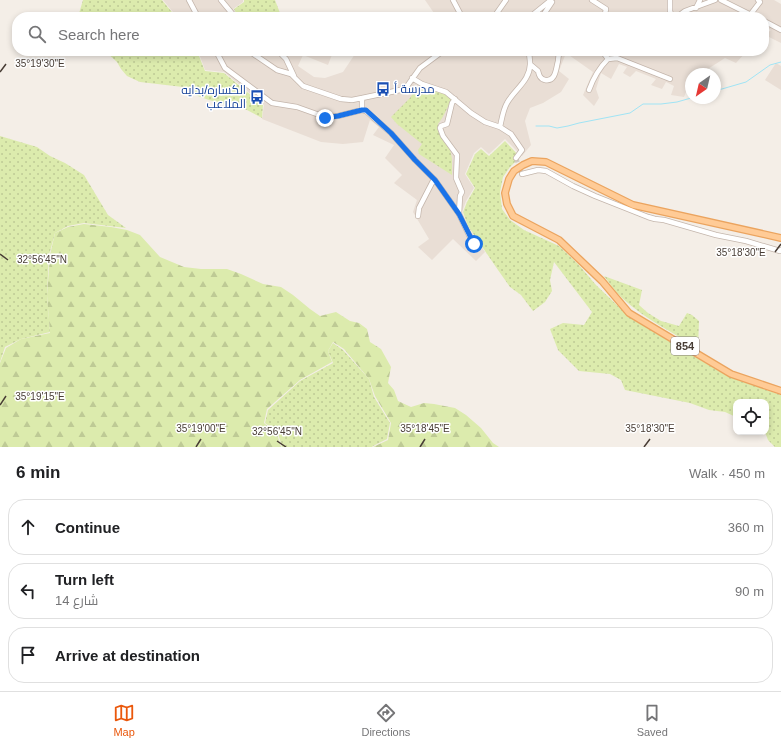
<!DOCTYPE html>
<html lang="en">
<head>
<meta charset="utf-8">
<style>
  :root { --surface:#fff; --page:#f6f6f6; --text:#202124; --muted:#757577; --line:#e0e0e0; --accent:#ea580c }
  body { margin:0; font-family:Helvetica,Cairo,sans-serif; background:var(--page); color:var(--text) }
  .controls { position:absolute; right:12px; bottom:12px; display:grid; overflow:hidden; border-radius:8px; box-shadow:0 2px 6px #0003 }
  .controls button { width:36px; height:36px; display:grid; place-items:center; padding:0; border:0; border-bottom:1px solid var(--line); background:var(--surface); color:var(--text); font:20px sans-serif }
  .compass { position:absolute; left:685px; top:68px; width:36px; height:36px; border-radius:50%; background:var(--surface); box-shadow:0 2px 6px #0003; rotate:214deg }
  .stop { position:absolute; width:12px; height:12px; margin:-9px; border:3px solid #1a73e8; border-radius:50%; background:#fff }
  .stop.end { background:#1a73e8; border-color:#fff; box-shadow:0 1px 4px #0008 }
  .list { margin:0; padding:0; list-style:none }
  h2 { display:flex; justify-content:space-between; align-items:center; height:52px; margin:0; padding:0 16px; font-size:17px }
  h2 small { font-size:13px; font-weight:400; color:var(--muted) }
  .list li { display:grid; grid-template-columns:26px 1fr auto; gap:12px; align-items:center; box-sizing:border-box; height:56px; margin:0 8px 8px; padding:0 8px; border:1px solid var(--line); border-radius:16px }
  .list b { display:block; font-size:15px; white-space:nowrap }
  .list p { margin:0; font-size:13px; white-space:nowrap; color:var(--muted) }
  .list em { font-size:13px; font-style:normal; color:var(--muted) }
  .icon { flex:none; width:22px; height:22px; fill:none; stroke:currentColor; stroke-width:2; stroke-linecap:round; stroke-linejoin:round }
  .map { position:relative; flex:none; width:781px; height:447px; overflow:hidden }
  .search { position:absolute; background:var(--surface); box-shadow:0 2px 6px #0003; left:12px; right:12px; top:12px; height:44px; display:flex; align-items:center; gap:10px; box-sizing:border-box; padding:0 14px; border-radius:16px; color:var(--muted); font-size:15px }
  .sheet { height:244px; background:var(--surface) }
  nav { display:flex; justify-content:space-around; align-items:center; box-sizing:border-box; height:56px; border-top:1px solid var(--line); background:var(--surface); font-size:11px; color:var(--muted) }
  nav a { display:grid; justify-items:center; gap:2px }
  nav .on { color:var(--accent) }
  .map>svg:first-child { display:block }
  .residential { fill:#e9ded5 }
  .grass { fill:url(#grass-dots) }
  .forest { fill:url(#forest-firs) }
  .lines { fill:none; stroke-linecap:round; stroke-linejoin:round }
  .stream { stroke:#a0e4f5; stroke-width:1 }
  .minor-tunnel { stroke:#d2cbc3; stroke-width:4.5; stroke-dasharray:4.5 2; stroke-linecap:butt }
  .minor-casing { stroke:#c4b6ac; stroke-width:6 }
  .major-casing { stroke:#eba45f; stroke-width:8 }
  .minor { stroke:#fff; stroke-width:4.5 }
  .major { stroke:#ffcb96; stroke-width:5.5 }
  .route { stroke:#1a73e8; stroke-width:5 }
  .ticks { fill:none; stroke:#483d35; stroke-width:1.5 }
  .labels { text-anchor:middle; stroke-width:3; stroke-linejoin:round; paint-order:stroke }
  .shield { fill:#fff; stroke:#7f7772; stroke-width:1 }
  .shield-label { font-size:11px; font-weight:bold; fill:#483d35 }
  .transit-label { font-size:12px; fill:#164399; stroke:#fff; text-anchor:start }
  .ticks-label { font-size:10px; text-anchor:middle; fill:#483d35; stroke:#fff; stroke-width:3; stroke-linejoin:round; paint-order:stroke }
</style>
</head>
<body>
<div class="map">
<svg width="781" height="447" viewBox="0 0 781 447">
  <defs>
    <pattern id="grass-dots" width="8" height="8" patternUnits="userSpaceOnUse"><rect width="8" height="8" fill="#dcebad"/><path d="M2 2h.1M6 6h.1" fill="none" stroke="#beca95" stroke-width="1.8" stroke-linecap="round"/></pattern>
    <pattern id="forest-firs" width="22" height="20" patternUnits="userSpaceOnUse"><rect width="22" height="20" fill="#dcebad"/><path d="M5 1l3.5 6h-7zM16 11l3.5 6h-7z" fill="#beca95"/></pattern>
  </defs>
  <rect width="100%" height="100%" fill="#f4eee7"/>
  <path class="residential" d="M163,0H243V2L233,9L237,17H177Z
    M425,0H774L781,4V43L765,35L771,30L764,26V17H435L436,16Z
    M198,51H278L286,57L290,51H330L333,52L328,65L303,55L298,66L314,77L325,78L343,72L355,54L354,51H747L736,63L725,58L700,74H691V80L684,97L671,95L674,86L666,82L662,89L651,85L656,79L636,71L630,77L623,73L627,67L619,64L611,79L601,73L596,89L599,98L594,106L583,95L593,72L566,53L559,71L569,79L561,92L543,103L530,108L525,121L531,145L522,156L505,139L489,154L481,147L474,153L465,174L474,188L466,201L462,212L468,227L485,252L476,261L453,239L432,260L418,247L429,239L413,212L417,200L394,183L402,175L385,158L394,145L373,135L379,127L370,120L363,142L343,144L321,142L262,119L264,105L224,72L205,70Z
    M776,63L781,66V90L765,80Z"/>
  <path class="grass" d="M83,0H162L176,17H78Z
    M244,0H275L280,13L287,17H238L234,9L244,2Z
    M105,51H197L205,71L224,73L263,105L262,118L247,110L209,100L195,95L183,87L140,82L127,76L121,69L117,62Z
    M419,89L441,92L452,99C446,109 445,115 438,124V131L450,149L452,159V175L419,154L418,150L422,144L397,124L391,117L410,98L415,90Z
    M0,136L37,147L50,156L65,163L84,175L108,215L126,228L84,223L68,226L55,233L49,255L47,295L50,332L21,339L5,347L0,362Z
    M505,141L520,157L510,167L503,177L500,192L502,209L510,220L524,230L559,246L578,264L596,285L620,308L634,320L717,370L735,379L781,395V447H775L768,440L765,432H766V402H736V417L725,412L709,410L690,403L625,390L621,380L610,374L579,371L558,350L550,329L563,323L584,325L592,312L554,262L550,280L552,291L545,302L533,311L521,295L510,287L498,270L468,226L463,212L467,202L475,188L466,174L475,154L481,149L489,156Z
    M604,276L642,290L639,305L648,313L661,321L679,326L687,313L692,315L699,321L698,348C673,333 644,318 622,298C615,291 610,284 604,276Z
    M333,343L343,350L369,379L374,397L390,423L387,439L373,446L372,447H282L278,433L265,423L268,410L300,381L333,363L328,351Z"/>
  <path class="forest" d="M84,224L111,227L127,230L140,235L160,257L184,267L201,269H227L241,274L263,284L281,287L293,295L310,309L320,316L336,312L350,321L359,323L367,329L370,342L381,349L391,367L388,383L394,390L398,401L411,407L424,403L434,404L455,408L466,415L481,428L493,443L499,447H373L388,440L391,423L375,396L369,379L344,349L333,342L328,351L332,362L300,380L267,409L264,423L277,434L281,447H0V363L6,348L21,339L50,333L47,295L50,255L55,233L68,227Z"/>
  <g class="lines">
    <path class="stream" d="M715,91L746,82L770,65L781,62
      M536,126H549L557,128L568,126L579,123L630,113L643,104H661L677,102L691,98"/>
    <path class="minor-tunnel" d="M516,158L522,174"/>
    <defs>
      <path id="minor" d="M189,0L198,17
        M221,0L235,17
        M453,0L462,17
        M592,0L606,9L605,14L603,17
        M670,0V11L672,17
        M721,0L755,17
        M696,8L700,0
        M750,15L760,2L758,0
        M494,17L506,0
        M530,17L551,0
        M542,17L552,2
        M677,17L685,11L715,0
        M764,21L781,30
        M216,51L225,68L272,103L297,107L325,117L338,116L362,110V98L405,89L420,68L443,51
        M249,51L277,70L291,74L303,86L341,99L352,100L362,98
        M278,51L286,59L294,76
        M602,51L608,59L617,58L670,79
        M531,65L538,71C539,75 540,79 545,80C556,82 556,68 558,61C558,57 559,54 560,51
        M412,78L422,84L446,92L471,113L485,122L500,127L511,134L522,150L516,158
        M589,90C593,79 599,68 608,59
        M455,99L452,103L447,124L441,126L440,128L443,136L457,155L456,178L462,192L460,196L459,214
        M362,110L366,111L391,133L415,160L435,180L459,214L469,235L475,244
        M500,127C502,118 503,110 507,103C514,90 531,80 530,63C530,59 529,55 529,51
        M522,174L538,170L546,171L573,186L595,196L648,217L655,219L664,220L716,235L746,241L780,251L781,250
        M418,216L419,208L434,179"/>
      <path id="major" d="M781,238L633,205L546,162L532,161L523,165L514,171L509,179L505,193L507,204L513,216L559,240L579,259L602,281L629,313L731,374L781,391"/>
    </defs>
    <use href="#minor" class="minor-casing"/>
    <use href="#major" class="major-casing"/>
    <use href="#minor" class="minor"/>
    <use href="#major" class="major"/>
  </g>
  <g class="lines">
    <path class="route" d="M325,118L338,116L362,110H366L391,133L415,160L435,180L459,214L474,244"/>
  </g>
  <path class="ticks" d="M0,72L6,64M775,252L781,244M0,254L8,260M0,405L6,396M277,441L286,447M196,447L201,439M420,447L425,439M644,447L650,439"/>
  <defs>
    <symbol id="bus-bare" viewBox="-9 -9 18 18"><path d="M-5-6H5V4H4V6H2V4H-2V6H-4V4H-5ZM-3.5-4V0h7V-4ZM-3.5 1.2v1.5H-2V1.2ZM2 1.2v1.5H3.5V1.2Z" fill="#1a4fb4" stroke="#fff" stroke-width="2.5" paint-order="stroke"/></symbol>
  </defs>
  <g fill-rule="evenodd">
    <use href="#bus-bare" x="373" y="79" width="20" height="20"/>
    <use href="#bus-bare" x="247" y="87" width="20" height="20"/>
  </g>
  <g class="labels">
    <rect class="shield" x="671" y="337" width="28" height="18" rx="3"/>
    <g class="shield-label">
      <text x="685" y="350">854</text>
    </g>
    <g class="transit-label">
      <text x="394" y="93">مدرسة أ</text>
      <text x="246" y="94" text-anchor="end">الكساره/بدايه<tspan x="246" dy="14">الملاعب</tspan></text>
    </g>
  </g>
  <g class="ticks-label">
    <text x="40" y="67">35°19'30"E</text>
    <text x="741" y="256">35°18'30"E</text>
    <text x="42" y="263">32°56'45"N</text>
    <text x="40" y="400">35°19'15"E</text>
    <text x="201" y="432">35°19'00"E</text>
    <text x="425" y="432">35°18'45"E</text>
    <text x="650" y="432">35°18'30"E</text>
    <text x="277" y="435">32°56'45"N</text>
  </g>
</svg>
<div class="controls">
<button><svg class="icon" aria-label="locate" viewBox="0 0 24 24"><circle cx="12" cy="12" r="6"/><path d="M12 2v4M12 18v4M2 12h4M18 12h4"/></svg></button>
</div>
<svg class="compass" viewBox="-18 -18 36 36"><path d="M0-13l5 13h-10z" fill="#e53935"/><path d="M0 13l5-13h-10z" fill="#757577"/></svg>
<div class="stop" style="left:474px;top:244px"></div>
<div class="stop end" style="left:325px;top:118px"></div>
<div class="search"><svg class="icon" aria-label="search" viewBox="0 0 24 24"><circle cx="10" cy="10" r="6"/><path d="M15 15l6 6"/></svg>Search here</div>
</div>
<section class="sheet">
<h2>6 min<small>Walk · 450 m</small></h2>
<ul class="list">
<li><svg class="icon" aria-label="ahead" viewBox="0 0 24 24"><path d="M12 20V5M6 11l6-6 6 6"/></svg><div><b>Continue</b></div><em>360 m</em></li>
<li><svg class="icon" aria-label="left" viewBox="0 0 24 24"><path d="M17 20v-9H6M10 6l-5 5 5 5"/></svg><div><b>Turn left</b><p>شارع 14</p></div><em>90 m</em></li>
<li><svg class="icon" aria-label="arrive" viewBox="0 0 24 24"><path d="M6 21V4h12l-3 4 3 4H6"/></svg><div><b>Arrive at destination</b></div></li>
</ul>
</section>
<nav>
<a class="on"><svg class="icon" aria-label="map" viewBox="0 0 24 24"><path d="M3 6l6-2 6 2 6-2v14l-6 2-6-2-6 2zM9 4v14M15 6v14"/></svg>Map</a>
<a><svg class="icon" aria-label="directions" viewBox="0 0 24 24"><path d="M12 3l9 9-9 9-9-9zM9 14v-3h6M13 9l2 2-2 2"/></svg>Directions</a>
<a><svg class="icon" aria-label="saved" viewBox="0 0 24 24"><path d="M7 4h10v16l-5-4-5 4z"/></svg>Saved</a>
</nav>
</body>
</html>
